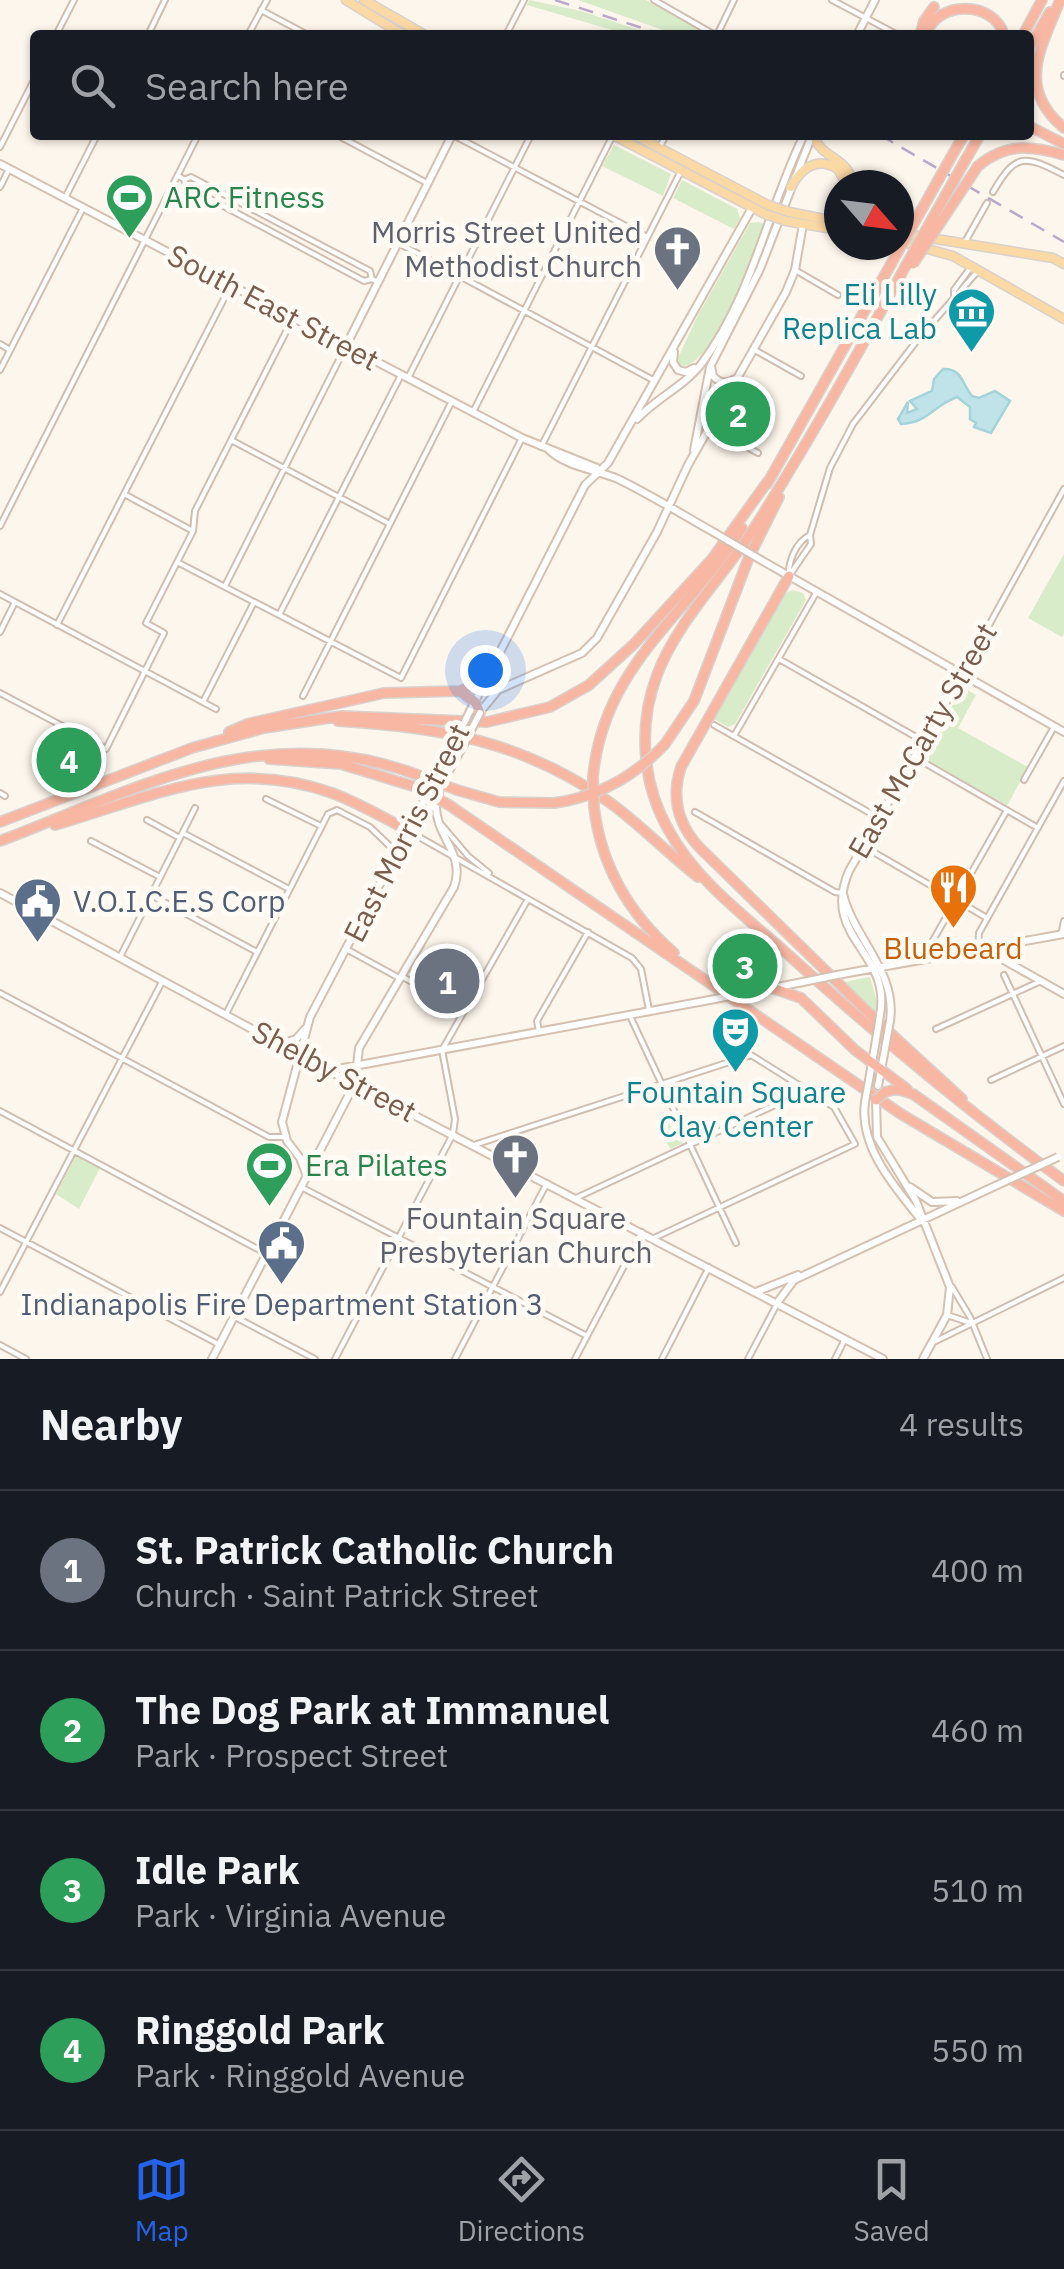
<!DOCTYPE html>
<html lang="en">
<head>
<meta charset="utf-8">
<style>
  :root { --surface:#171b24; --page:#242831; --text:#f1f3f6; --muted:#9ea1a6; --line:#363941; --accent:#2563eb }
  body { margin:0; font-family:"IBM Plex Sans",sans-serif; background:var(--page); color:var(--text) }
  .compass { position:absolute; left:824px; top:170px; width:90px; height:90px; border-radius:50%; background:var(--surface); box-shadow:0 2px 8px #0004; rotate:118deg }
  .you { position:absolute; left:485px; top:670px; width:35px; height:35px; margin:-25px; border:8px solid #fff; border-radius:50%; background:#1a73e8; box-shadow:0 0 0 15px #1a73e833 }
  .badge { display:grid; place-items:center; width:65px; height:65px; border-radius:50%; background:var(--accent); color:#fff; font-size:32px; font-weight:700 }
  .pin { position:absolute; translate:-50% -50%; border:5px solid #fff; box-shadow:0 2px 10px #0006 }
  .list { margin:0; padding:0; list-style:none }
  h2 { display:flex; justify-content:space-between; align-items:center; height:130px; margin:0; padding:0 40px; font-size:42px }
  h2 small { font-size:32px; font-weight:400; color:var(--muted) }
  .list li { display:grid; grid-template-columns:65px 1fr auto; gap:30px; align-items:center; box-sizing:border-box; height:160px; padding:0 40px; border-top:2px solid var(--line) }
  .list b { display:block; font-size:38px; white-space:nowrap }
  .list p { margin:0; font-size:32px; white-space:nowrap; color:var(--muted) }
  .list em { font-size:32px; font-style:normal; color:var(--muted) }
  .icon { flex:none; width:55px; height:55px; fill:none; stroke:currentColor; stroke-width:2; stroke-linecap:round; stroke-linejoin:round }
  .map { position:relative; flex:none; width:1064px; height:1359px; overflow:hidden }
  .search { position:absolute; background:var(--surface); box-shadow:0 2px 8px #0004; left:30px; right:30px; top:30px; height:110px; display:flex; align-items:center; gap:25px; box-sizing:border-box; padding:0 35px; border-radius:10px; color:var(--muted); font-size:38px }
  .sheet { height:770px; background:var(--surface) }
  nav { display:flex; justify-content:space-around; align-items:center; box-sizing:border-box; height:140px; border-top:2px solid var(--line); background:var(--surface); font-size:28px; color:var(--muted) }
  nav a { display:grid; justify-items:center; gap:5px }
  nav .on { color:var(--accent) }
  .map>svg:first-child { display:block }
  .green { fill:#d8ecc9 }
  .water { fill:#bfe3e8; stroke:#a5d3da; stroke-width:2.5 }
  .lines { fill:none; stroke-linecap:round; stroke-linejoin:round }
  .street-casing { stroke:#d1beb0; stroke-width:8 }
  .secondary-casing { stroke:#d6c0b0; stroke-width:10 }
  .primary-casing { stroke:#dad1cd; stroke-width:11 }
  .highway-casing { stroke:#dad1cd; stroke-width:12 }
  .street { stroke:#fff; stroke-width:4 }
  .secondary { stroke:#fff; stroke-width:6 }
  .primary { stroke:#fbd9a5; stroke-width:8 }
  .highway { stroke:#f7b7a3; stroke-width:9 }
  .rail { stroke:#b9a8c9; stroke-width:2.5; stroke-dasharray:15 10; stroke-linecap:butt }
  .secondary-bridge-casing { stroke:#d6c0b0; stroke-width:10; stroke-linecap:butt }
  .primary-bridge-casing { stroke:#dad1cd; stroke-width:11; stroke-linecap:butt }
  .highway-bridge-casing { stroke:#dad1cd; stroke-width:12; stroke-linecap:butt }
  .secondary-bridge { stroke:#fff; stroke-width:6 }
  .primary-bridge { stroke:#fbd9a5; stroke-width:8 }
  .highway-bridge { stroke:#f7b7a3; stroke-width:9 }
  .labels { text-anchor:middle; stroke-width:10; stroke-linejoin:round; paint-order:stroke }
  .leisure-label { font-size:30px; fill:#27864d; stroke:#fffaf3; text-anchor:start }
  .worship-label { font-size:30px; fill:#5b616d; stroke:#fffaf3; text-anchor:end }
  .culture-label { font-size:30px; fill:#0d838f; stroke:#fffaf3; text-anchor:end }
  .street-label { font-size:30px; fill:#7a5c4d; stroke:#fffaf3 }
  .service-label { font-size:30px; fill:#4e5e75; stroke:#fffaf3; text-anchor:start }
  .food-label { font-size:30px; fill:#c56008; stroke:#fffaf3 }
</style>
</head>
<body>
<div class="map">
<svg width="1064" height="1359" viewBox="0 0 1064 1359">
  <rect width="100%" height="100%" fill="#fdf6ec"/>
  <path class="green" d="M529,0L581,11L655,35H629L527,5Z
    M578,0H646L709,35H677Z
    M614,145L671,174L663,196L602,166Z
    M682,180L737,209L740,218L734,229L673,198Z
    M758,222L765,224C752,259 720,357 683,367L678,362L679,356L697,317L750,223Z
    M740,394L755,403L737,434L721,425Z
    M1064,554V633L1062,637L1028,618Z
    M792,590L803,593L806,600L735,724L728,727L712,718L785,594Z
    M963,687L976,695L958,728L1028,767L1007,806L923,758Z
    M74,737L97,750L57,769Z
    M731,941L747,951L776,979L742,984L716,954L724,943Z
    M870,977L877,1002L875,1012L844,982Z
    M672,1119L683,1143L670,1149L659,1125Z
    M76,1156L100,1168L79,1209L56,1194Z"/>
  <path class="water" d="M943,369C962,368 962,384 972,396L979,398L995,391L1010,401L991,433L974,427L976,423L970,419V407L957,397C934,405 928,423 901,424L898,419L908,402L907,413L917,409L910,401L932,391L934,379Z"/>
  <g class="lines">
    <defs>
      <path id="street" d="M654,0L715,35
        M832,0L898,35
        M261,10L308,35
        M56,35L74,0
        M148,35L165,0
        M248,35L267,0
        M506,35L524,0
        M717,35L734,0
        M1064,75V76
        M337,135L427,183
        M453,135L647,237
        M0,147L35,78
        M659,148L666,135
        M178,176L184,179L186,186L364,281L372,279L378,282
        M186,179L191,177L370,271L372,279
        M0,187L9,169
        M993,192C1016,152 1025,155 1064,175
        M65,198L97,135
        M965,242L987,203
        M400,244L655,381
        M795,270L838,295
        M954,295V290L971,267
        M0,344L10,350
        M753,349L801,376
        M0,370L83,208
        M409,376L531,135
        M473,412L613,135
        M710,427L758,453
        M231,440L390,524
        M541,447L681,171
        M124,494L193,531
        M0,526L198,135
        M177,562L401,678L522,438
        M789,576L811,544L810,535L830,468L853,424L918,339L977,272
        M789,576C788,561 796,542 810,535
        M225,586L346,346
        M0,594L216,709
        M279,615L401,375
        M57,625L231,285
        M0,632L15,602
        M779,659L923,741
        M962,674L1064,489
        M0,693L106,749L164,633L146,623L193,531L195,511L293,318
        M303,696L452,401
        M204,700L254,602
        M714,725L879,818
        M734,736L816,593
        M916,758L1038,828
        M1024,780L1054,727
        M0,793L5,796
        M266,799L321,826
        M695,812L835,892L842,893
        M147,820L180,838
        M440,823L468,856L489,873
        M183,833L289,889
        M412,833L632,958L641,969L649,1010
        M91,841L160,877
        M863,846L987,918
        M151,895L257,952
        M1061,935L1064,921
        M978,949L979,933L1064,781
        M348,950L401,979
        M120,957L195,808
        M923,958L1007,810
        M1004,975L1064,1104
        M403,977L464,1011
        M0,993L269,1137H285
        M226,1014L328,814L337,810L370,827L397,853
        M630,1016L736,1243
        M936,1029L1041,981
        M539,1031L537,1021L588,932
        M991,1080L1064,1046
        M0,1111L267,1254
        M474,1145L751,1055L834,1107L855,1144L654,1238
        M303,1188L587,1336
        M576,1198L807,1090
        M0,1228L220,1345
        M952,1287L970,1317L987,1359
        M0,1292L163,980
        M947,1315L971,1323
        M235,1317L315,1359
        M934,1342L1064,1278
        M0,1345L26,1359
        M335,1359L453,1134L455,1119L442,1050L528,899
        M455,1359L547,1183
        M575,1359L642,1232
        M662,1359L709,1267
        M748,1359L777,1304
        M835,1359L845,1339"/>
      <path id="secondary" d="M857,35L875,0
        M0,164L522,438L597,468L599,472
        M346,346L452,135
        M674,352L673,362L678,370L686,372L694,368
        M711,366L713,376C721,385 728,383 737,378
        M637,419C656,398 685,386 702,363C753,295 767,210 804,135
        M547,448C565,467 595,469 618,479C651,495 683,515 715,533
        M694,450L710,367L760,269L812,135
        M761,560L1064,732
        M470,711L585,485L608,463L752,208
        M480,712L498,690L582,653L597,638L657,532L688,465L786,292L795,270L803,224
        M410,830L424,820L436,798
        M0,893L350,1082L883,1359
        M843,894C854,939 897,971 890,1021
        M986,950L1064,994
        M837,975L1064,934
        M750,992L798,983
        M880,1015C892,951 820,938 849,871L962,674
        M284,1043L296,1039L306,1028
        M328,1067L338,1069L715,999
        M869,1080L875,1046
        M878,1086L884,1054
        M876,1100L877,1137L916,1201L950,1287L947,1315L923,1359
        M865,1102C859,1145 892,1184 918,1216
        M307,1176L300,1158L287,1141L282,1122L310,1017L452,747
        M910,1187L932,1202L957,1201
        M756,1292L798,1275
        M777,1303L794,1280L993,1187
        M212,1359L355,1083L359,1048L454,887C466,854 435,836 436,805C438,786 453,765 462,748"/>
      <path id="primary" d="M346,0L403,35
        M364,0L425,35
        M613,135L765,214
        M635,135L768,205
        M814,135C820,159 848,156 854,185
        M791,187C801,168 817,156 838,169L847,185
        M789,212L839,222
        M786,221L839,230
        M899,233L1053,258L1064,264
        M899,241L953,256L1064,319"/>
      <path id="highway" d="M1060,0C1042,47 1015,87 1064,128
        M920,35L924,21L934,7
        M926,35C936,0 994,0 1004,35
        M1023,35L1042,0
        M1029,49L1050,12
        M1029,126L1064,144
        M954,152L964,135
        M966,159L980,135
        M978,166C1005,143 1031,145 1064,155
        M905,267C856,358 805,449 749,536C719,581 676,624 657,675C638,725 642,783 668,829C694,878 742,914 783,950C873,1032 965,1109 1064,1181
        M767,484L891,264
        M789,576L681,767C671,797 678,824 699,847L876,1020L962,1099
        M460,691L475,702L480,713
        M338,721C439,727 523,741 609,802C641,825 667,853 698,877
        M229,732L247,724L384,693L460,691L477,684L490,673
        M665,744L694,701L749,557L779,497
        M269,759L341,764L416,787
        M593,777C603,666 687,616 742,528
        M457,790L499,802L554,803
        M449,805L901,1114L1064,1211
        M594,807C601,866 629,914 674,953
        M0,822L192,748L264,728L342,716L487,722L550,707L589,685L634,644L712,559L768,481
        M55,825C152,797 230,756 332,793C359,803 384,818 409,831
        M0,841C144,786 264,717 421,776
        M772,988L801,998L855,1050L907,1089
        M885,1092L897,1089L913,1094L1064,1201"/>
    </defs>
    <use href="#street" class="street-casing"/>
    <use href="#secondary" class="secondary-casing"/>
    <use href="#primary" class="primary-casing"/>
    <use href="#highway" class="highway-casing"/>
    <use href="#street" class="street"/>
    <use href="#secondary" class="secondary"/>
    <use href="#primary" class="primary"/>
    <use href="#highway" class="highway"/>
    <path class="rail" d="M555,0L664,35
      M880,135L1064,242"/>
    <defs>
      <path id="secondary-bridge" d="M715,533L761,560
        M452,747L470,711
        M462,748L480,713
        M798,983L837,975
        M715,999L750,992
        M875,1046L880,1015
        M884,1054L890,1021
        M865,1102L869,1080
        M993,1187L1058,1157"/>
      <path id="primary-bridge" d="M768,205L789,212
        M765,214L786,221"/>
      <path id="highway-bridge" d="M891,264L954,152
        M913,264L978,166
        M905,267L966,159
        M421,776L457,790
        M593,777L594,807
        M416,787L449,805
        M554,803C598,797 635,776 665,744
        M876,1100L885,1092"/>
    </defs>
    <use href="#secondary-bridge" class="secondary-bridge-casing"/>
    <use href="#primary-bridge" class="primary-bridge-casing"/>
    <use href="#highway-bridge" class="highway-bridge-casing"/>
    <use href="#secondary-bridge" class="secondary-bridge"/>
    <use href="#primary-bridge" class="primary-bridge"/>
    <use href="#highway-bridge" class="highway-bridge"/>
  </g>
  <defs>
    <symbol id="stadium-pin" viewBox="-11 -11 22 30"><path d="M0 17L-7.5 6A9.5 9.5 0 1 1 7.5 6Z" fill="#2e9e5b" stroke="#fffaf3"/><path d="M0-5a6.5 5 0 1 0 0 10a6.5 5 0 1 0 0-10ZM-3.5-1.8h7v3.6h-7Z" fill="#fff"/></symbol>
    <symbol id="church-pin" viewBox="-11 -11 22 30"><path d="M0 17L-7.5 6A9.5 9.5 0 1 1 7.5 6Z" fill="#6b7280" stroke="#fffaf3"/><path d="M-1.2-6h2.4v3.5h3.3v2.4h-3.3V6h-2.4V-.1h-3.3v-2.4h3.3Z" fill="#fff"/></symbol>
    <symbol id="museum-pin" viewBox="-11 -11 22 30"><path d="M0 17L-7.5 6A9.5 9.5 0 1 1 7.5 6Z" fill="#0f9aa8" stroke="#fffaf3"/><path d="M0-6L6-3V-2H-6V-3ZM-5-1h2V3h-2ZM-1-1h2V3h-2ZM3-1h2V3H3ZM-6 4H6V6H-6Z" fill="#fff"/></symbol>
    <symbol id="restaurant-pin" viewBox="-11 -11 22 30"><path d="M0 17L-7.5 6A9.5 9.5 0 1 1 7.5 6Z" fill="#e8710a" stroke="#fffaf3"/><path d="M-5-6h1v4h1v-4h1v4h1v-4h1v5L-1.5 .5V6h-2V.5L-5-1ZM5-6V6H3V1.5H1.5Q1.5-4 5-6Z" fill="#fff"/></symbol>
    <symbol id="civic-pin" viewBox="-11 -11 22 30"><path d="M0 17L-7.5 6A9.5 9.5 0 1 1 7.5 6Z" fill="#5c6f8a" stroke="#fffaf3"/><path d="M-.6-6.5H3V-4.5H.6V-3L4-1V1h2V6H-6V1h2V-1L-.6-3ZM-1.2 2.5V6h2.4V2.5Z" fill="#fff"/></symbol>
    <symbol id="theatre-pin" viewBox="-11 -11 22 30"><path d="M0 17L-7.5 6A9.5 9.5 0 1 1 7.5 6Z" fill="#0f9aa8" stroke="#fffaf3"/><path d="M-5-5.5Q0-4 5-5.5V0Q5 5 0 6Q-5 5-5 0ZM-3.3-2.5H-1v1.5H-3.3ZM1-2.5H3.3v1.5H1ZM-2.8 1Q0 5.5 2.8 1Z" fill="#fff"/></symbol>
  </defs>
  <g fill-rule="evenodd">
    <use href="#stadium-pin" x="102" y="170" width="55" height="75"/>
    <use href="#church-pin" x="650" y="222" width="55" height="75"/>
    <use href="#museum-pin" x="944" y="284" width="55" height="75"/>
    <use href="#restaurant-pin" x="926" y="860" width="55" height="75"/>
    <use href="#civic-pin" x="10" y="874" width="55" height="75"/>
    <use href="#theatre-pin" x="708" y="1004" width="55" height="75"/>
    <use href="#church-pin" x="488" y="1130" width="55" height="75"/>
    <use href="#stadium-pin" x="242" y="1138" width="55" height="75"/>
    <use href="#civic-pin" x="254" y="1216" width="55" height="75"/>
  </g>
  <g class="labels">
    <g class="leisure-label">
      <text x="164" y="208">ARC Fitness</text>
      <text x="305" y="1176">Era Pilates</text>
    </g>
    <g class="worship-label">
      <text x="642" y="243">Morris Street United<tspan x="642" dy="34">Methodist Church</tspan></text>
      <text x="516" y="1229" text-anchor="middle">Fountain Square<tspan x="516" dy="34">Presbyterian Church</tspan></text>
    </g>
    <g class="culture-label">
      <text x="937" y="305">Eli Lilly<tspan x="937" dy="34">Replica Lab</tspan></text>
      <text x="736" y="1103" text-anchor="middle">Fountain Square<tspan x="736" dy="34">Clay Center</tspan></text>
    </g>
    <g class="street-label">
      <text transform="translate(273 308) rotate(28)" y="10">South East Street</text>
      <text transform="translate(923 741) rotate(-60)" y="10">East McCarty Street</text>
      <text transform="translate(407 833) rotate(-63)" y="10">East Morris Street</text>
      <text transform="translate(334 1072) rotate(28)" y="10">Shelby Street</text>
    </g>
    <g class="service-label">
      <text x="73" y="912">V.O.I.C.E.S Corp</text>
      <text x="282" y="1315" text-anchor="middle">Indianapolis Fire Department Station 3</text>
    </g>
    <g class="food-label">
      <text x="953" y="959">Bluebeard</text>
    </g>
  </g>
</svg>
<svg class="compass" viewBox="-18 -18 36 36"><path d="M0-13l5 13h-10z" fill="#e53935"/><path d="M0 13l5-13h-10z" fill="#9ea1a6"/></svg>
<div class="you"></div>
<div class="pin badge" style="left:447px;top:981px;background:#6b7280">1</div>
<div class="pin badge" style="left:738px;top:414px;background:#2e9e5b">2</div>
<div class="pin badge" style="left:745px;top:966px;background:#2e9e5b">3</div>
<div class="pin badge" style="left:69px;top:760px;background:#2e9e5b">4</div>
<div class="search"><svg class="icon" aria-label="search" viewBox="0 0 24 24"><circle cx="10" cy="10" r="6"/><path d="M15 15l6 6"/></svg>Search here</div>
</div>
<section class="sheet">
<h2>Nearby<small>4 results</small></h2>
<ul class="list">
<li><span class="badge" style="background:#6b7280">1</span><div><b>St. Patrick Catholic Church</b><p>Church · Saint Patrick Street</p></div><em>400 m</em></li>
<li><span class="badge" style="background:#2e9e5b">2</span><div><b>The Dog Park at Immanuel</b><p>Park · Prospect Street</p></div><em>460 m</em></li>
<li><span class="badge" style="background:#2e9e5b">3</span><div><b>Idle Park</b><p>Park · Virginia Avenue</p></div><em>510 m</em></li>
<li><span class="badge" style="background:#2e9e5b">4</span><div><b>Ringgold Park</b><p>Park · Ringgold Avenue</p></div><em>550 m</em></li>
</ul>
</section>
<nav>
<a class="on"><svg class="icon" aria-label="map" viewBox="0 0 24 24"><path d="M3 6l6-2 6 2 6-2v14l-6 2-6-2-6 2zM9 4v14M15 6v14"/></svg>Map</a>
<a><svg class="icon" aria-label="directions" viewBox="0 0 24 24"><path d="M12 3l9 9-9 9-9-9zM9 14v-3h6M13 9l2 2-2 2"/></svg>Directions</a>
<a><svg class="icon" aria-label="saved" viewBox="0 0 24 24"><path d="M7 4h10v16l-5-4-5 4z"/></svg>Saved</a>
</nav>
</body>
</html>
